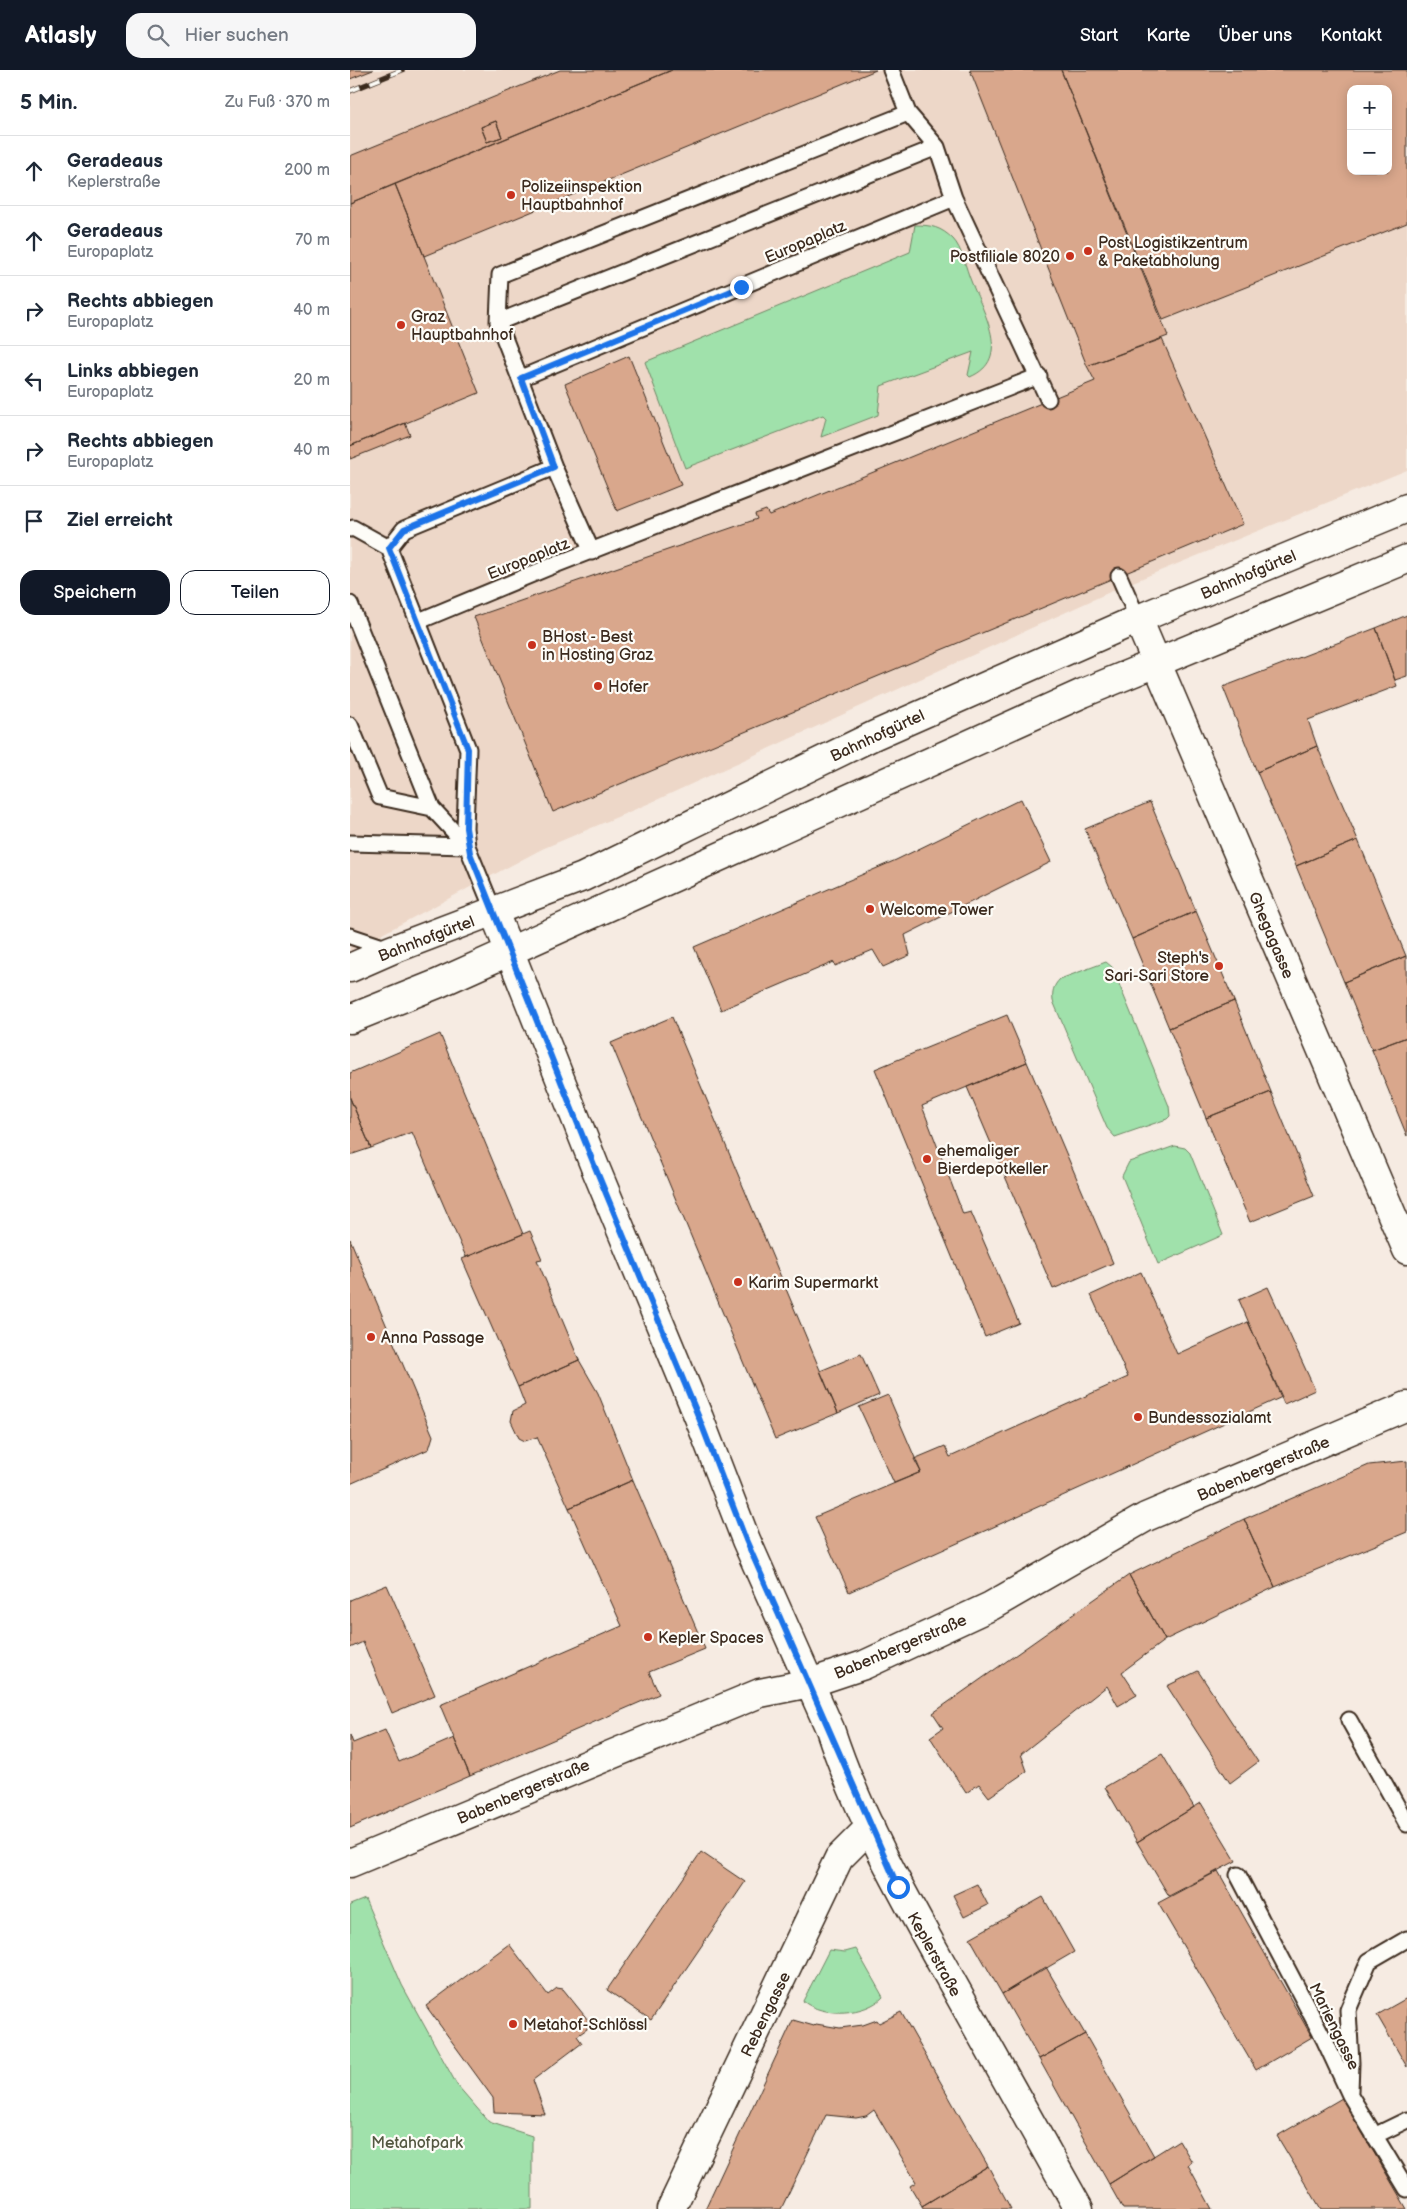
<!DOCTYPE html>
<html lang="de">
<head>
<meta charset="utf-8">
<style>
  :root { --surface:#fff; --page:#f6f6f7; --text:#1f2937; --muted:#747a83; --line:#e0e1e3; --accent:#111827 }
  body { margin:0; font-family:"Balsamiq Sans",sans-serif; background:var(--page); color:var(--text) }
  .controls { position:absolute; right:15px; top:15px; display:grid; overflow:hidden; border-radius:10px; box-shadow:0 2px 12px #0003 }
  .controls button { width:45px; height:45px; display:grid; place-items:center; padding:0; border:0; border-bottom:1px solid var(--line); background:var(--surface); color:var(--text); font:25px sans-serif }
  .stop { position:absolute; width:15px; height:15px; margin:-11px; border:4px solid #1a73e8; border-radius:50%; background:#fff }
  .stop.end { background:#1a73e8; border-color:#fff; box-shadow:0 1px 5px #0008 }
  .list { margin:0; padding:0; list-style:none }
  h2 { display:flex; justify-content:space-between; align-items:center; height:65px; margin:0; padding:0 20px; font-size:21px }
  h2 small { font-size:16px; font-weight:400; color:var(--muted) }
  .list li { display:grid; grid-template-columns:32px 1fr auto; gap:15px; align-items:center; box-sizing:border-box; height:70px; padding:0 20px; border-top:1px solid var(--line) }
  .list b { display:block; font-size:19px; white-space:nowrap }
  .list p { margin:0; font-size:16px; white-space:nowrap; color:var(--muted) }
  .list em { font-size:16px; font-style:normal; color:var(--muted) }
  .actions { display:flex; gap:10px; padding:15px 20px }
  .actions a { flex:1; padding:11px 0; border:1px solid var(--accent); border-radius:15px; text-align:center; font-size:18px; color:var(--accent) }
  .actions .main { background:var(--accent); color:#fff }
  .icon { flex:none; width:28px; height:28px; fill:none; stroke:currentColor; stroke-width:2; stroke-linecap:round; stroke-linejoin:round }
  .map { position:relative; flex:none; width:1057px; height:2139px; overflow:hidden }
  header { display:flex; align-items:center; gap:30px; box-sizing:border-box; height:70px; padding:0 25px; background:var(--accent); color:#fff }
  header strong { font-size:24px }
  nav { display:flex; gap:28px; margin-inline-start:auto; font-size:18px }
  .search { width:350px; height:45px; background:var(--page); display:flex; align-items:center; gap:12px; box-sizing:border-box; padding:0 18px; border-radius:15px; color:var(--muted); font-size:19px }
  main { display:flex }
  aside { flex:1; background:var(--surface) }
  .map>svg:first-child { display:block }
  .built { fill:#edd7c8; fill-rule:evenodd }
  .green { fill:#a0e1ab; stroke:#6e8664 }
  .building { fill:#d9a78c; stroke:#3b2a1e; fill-rule:evenodd }
  .lines { fill:none; stroke-linecap:round; stroke-linejoin:round }
  .service-casing { stroke:#3b2a1e; stroke-width:19 }
  .minor-casing { stroke:#3b2a1e; stroke-width:31 }
  .primary-casing { stroke:#3b2a1e; stroke-width:31 }
  .service { stroke:#fdfcf7; stroke-width:15 }
  .minor { stroke:#fdfcf7; stroke-width:28 }
  .primary { stroke:#fdfcf7; stroke-width:28 }
  .rail-casing { stroke:#3b2a1e; stroke-width:5.5 }
  .rail { stroke:#fdfcf7; stroke-width:4; stroke-dasharray:11; stroke-linecap:butt }
  .route { stroke:#1a73e8; stroke-width:6 }
  .poi-dot { fill:#c8321e; stroke:#fdfcf7; stroke-width:2 }
  .labels { text-anchor:middle; stroke-width:4.5; stroke-linejoin:round; paint-order:stroke }
  .poi-label { font-size:16px; fill:#3b2a1e; stroke:#fdfcf7; text-anchor:start }
  .street-label { font-size:16px; fill:#3b2a1e; stroke:#fdfcf7 }
  .park-label { font-size:16px; fill:#545841; stroke:#fdfcf7 }
</style>
</head>
<body>
<header>
<strong>Atlasly</strong>
<div class="search"><svg class="icon" aria-label="search" viewBox="0 0 24 24"><circle cx="10" cy="10" r="6"/><path d="M15 15l6 6"/></svg>Hier suchen</div>
<nav><a>Start</a><a>Karte</a><a>Über uns</a><a>Kontakt</a></nav>
</header>
<main>
<aside>
<h2>5 Min.<small>Zu Fuß · 370 m</small></h2>
<ul class="list">
<li><svg class="icon" aria-label="ahead" viewBox="0 0 24 24"><path d="M12 20V5M6 11l6-6 6 6"/></svg><div><b>Geradeaus</b><p>Keplerstraße</p></div><em>200 m</em></li>
<li><svg class="icon" aria-label="ahead" viewBox="0 0 24 24"><path d="M12 20V5M6 11l6-6 6 6"/></svg><div><b>Geradeaus</b><p>Europaplatz</p></div><em>70 m</em></li>
<li><svg class="icon" aria-label="right" viewBox="0 0 24 24"><path d="M7 20v-9h11M14 6l5 5-5 5"/></svg><div><b>Rechts abbiegen</b><p>Europaplatz</p></div><em>40 m</em></li>
<li><svg class="icon" aria-label="left" viewBox="0 0 24 24"><path d="M17 20v-9H6M10 6l-5 5 5 5"/></svg><div><b>Links abbiegen</b><p>Europaplatz</p></div><em>20 m</em></li>
<li><svg class="icon" aria-label="right" viewBox="0 0 24 24"><path d="M7 20v-9h11M14 6l5 5-5 5"/></svg><div><b>Rechts abbiegen</b><p>Europaplatz</p></div><em>40 m</em></li>
<li><svg class="icon" aria-label="arrive" viewBox="0 0 24 24"><path d="M6 21V4h12l-3 4 3 4H6"/></svg><div><b>Ziel erreicht</b></div></li>
</ul>
<div class="actions"><a class="main">Speichern</a><a>Teilen</a></div>
</aside>
<div class="map">
<svg width="1057" height="2139" viewBox="0 0 1057 2139">
  <rect width="100%" height="100%" fill="#f6ebe2"/>
  <filter id="ink" filterUnits="userSpaceOnUse"><feTurbulence type="fractalNoise" baseFrequency=".02" numOctaves="2"/><feDisplacementMap in="SourceGraphic" scale="10" xChannelSelector="R" yChannelSelector="G"/><feConvolveMatrix kernelMatrix="1 2 1 2 8 2 1 2 1" color-interpolation-filters="sRGB"/></filter>
  <g filter="url(#ink)">
    <path class="built" d="M0,0H1057V400L773,516L300,733L192,779L0,881ZM1001,19H1038V101H1001Z"/>
    <path class="green" d="M565,155C581,155 591,157 603,169C612,178 616,199 621,211C633,242 663,289 620,307L618,305L623,282L531,316L528,345L471,367L476,348L473,345L335,398L295,292L560,182Z
      M756,892L762,897L819,1036L820,1046L817,1049L765,1067L757,1058L703,931C702,922 703,916 710,909Z
      M825,1076L835,1078L840,1083L873,1165L808,1194L772,1106L779,1092Z
      M15,1829L52,1915L107,2015L139,2052L182,2066V2139H0V1835Z
      M506,1879L533,1927C516,1945 473,1948 453,1931L479,1880L495,1882Z"/>
    <path class="building" d="M0,0H23L0,9Z
      M210,0H322L0,133V86Z
      M322,0H526L74,186L45,114Z
      M620,0H711L818,266L737,296Z
      M711,0H1057V153L813,250ZM1001,19H1038V101H1001Z
      M146,51L152,67L137,72L131,57Z
      M146,51L152,67L137,72L131,57Z
      M45,114L129,323L0,376V133Z
      M812,269L893,454L203,742L124,547L407,449L405,444L416,440L419,445L745,311L737,296Z
      M279,286L331,415L267,441L215,314Z
      M55,353L60,365L0,389V376Z
      M1057,545V606L1045,610L1026,558Z
      M1026,558L1047,616L958,650L967,676L907,702L873,617Z
      M967,676L1008,770L946,796L907,702Z
      M671,729L701,792L555,865L560,885L533,897L523,880L485,896L484,892L371,940L344,877L546,790Z
      M800,732L846,841L782,869L735,759Z
      M1008,770L1056,886L994,912L946,796Z
      M846,841L884,931L819,958L782,869Z
      M1056,886L1057,967L1022,980L994,912Z
      M884,931L921,1022L856,1048L819,958Z
      M657,945L677,992L572,1036L613,1144L621,1142L669,1253L635,1267L525,999Z
      M322,947L488,1343L425,1369L261,973Z
      M90,964L173,1164L116,1187L62,1062L21,1078L0,1028V1003Z
      M1057,967V1066L1022,980Z
      M677,992L763,1193L703,1219L617,1017Z
      M921,1022L964,1126L900,1152L856,1048Z
      M0,1028L21,1078L0,1085Z
      M180,1161L192,1189L187,1190L229,1290L168,1317L112,1189Z
      M0,1169L83,1366L79,1379L0,1414Z
      M791,1202L827,1284L898,1252L932,1327L499,1522L465,1447L571,1402L564,1389L595,1376L600,1387L778,1307L741,1225Z
      M918,1217L965,1320L934,1334L889,1230Z
      M511,1284L529,1325L488,1343L470,1301Z
      M229,1290L248,1323L283,1410L219,1438L187,1367L175,1371L169,1368L161,1351L163,1341L175,1335L168,1317Z
      M538,1325L571,1402L544,1413L509,1337Z
      M1057,1391V1462L925,1517L894,1449L1019,1395Z
      M283,1410L355,1579L299,1602L309,1624L120,1706L90,1635L272,1556L219,1438Z
      M894,1449L925,1517L815,1570L779,1505Z
      M779,1505L815,1570L772,1602L787,1625L768,1636L757,1616L671,1684L677,1701L639,1727L629,1714L616,1723L580,1667L593,1658L583,1643Z
      M37,1515L85,1625L42,1643L13,1572L0,1578V1530Z
      M848,1601L908,1692L880,1713L817,1616Z
      M35,1660L49,1692L104,1668L120,1706L0,1758V1665L3,1673Z
      M812,1684L844,1737L787,1772L755,1717Z
      M851,1733L886,1791L819,1826L787,1772Z
      M351,1782L395,1812L301,1950L257,1920Z
      M868,1801L962,1967L906,2000L808,1833Z
      M627,1814L638,1835L614,1847L603,1825Z
      M693,1827L724,1882L652,1924L620,1868Z
      M159,1874L198,1925L207,1918L213,1919L238,1950L237,1959L227,1966L232,1973L183,2010L195,2044L144,2042L143,2028L76,1936Z
      M696,1897L735,1964L689,1989L652,1924Z
      M1057,1928V1997L1027,1945Z
      M551,1942L638,2096L572,2136L560,2116L566,2112L524,2040L516,2046L506,2048L476,2045L431,2139H355L443,1950L464,1956L466,1954L490,1958L513,1955L527,1950L529,1953Z
      M735,1964L804,2086L759,2114L689,1989Z
      M992,2028L1057,2139H971L927,2066Z
      M829,2070L842,2092L838,2095L862,2139H773L759,2114Z
      M638,2096L661,2139H573L572,2136Z"/>
    <g class="lines">
      <defs>
        <path id="service" d="M541,0L558,43
          M148,252L587,77
          M171,308L604,128
          M0,459L3,458L39,478L118,679L115,758L117,776L144,842
          M39,478L54,459L204,397
          M242,482L204,397L148,252L150,205L558,43L587,77L604,128L698,329
          M769,506L788,549
          M0,534L82,738L117,776
          M69,551L197,498L689,306
          M0,655L30,727L82,738
          M0,773L117,776
          M0,866L39,879
          M999,1650L1057,1754
          M888,1805L974,1969L1000,2025L1057,2119
          M1000,2021L1001,1993L998,1940L1019,1891L1057,1869
          M1024,2066L1057,2050"/>
        <path id="minor" d="M788,549L1057,1180
          M0,1793L410,1623L460,1613L514,1595L641,1536L796,1447L1057,1336
          M321,2139L489,1788L520,1757"/>
        <path id="primary" d="M144,842L245,1097L349,1348L396,1470L480,1659C509,1748 557,1832 603,1914C645,1989 687,2064 729,2139
          M0,898L41,880L233,807L525,665L788,549L1057,438
          M0,949L87,914L733,623L1057,489"/>
      </defs>
      <use href="#service" class="service-casing"/>
      <use href="#minor" class="minor-casing"/>
      <use href="#primary" class="primary-casing"/>
      <use href="#service" class="service"/>
      <use href="#minor" class="minor"/>
      <use href="#primary" class="primary"/>
      <defs>
        <path id="rail" d="M0,21L52,0"/>
      </defs>
      <use href="#rail" class="rail-casing"/>
      <use href="#rail" class="rail"/>
    </g>
  </g>
  <g class="lines" filter="url(#ink)">
    <path class="route" d="M391,217L171,308L204,397L54,459L39,478L118,679L116,758L120,783L245,1097L349,1348L396,1470L548,1817"/>
  </g>
  <g class="poi-dot">
    <circle cx="161" cy="125" r="5"/>
    <circle cx="738" cy="181" r="5"/>
    <circle cx="720" cy="186" r="5"/>
    <circle cx="51" cy="255" r="5"/>
    <circle cx="182" cy="575" r="5"/>
    <circle cx="248" cy="616" r="5"/>
    <circle cx="520" cy="839" r="5"/>
    <circle cx="869" cy="896" r="5"/>
    <circle cx="577" cy="1089" r="5"/>
    <circle cx="388" cy="1212" r="5"/>
    <circle cx="21" cy="1267" r="5"/>
    <circle cx="788" cy="1347" r="5"/>
    <circle cx="298" cy="1567" r="5"/>
    <circle cx="163" cy="1954" r="5"/>
  </g>
  <g class="labels">
    <g class="poi-label">
      <text x="171" y="122">Polizeiinspektion<tspan x="171" dy="18">Hauptbahnhof</tspan></text>
      <text x="748" y="178">Post Logistikzentrum<tspan x="748" dy="18">&amp; Paketabholung</tspan></text>
      <text x="710" y="192" text-anchor="end">Postfiliale 8020</text>
      <text x="61" y="252">Graz<tspan x="61" dy="18">Hauptbahnhof</tspan></text>
      <text x="192" y="572">BHost - Best<tspan x="192" dy="18">in Hosting Graz</tspan></text>
      <text x="258" y="622">Hofer</text>
      <text x="530" y="845">Welcome Tower</text>
      <text x="859" y="893" text-anchor="end">Steph's<tspan x="859" dy="18">Sari-Sari Store</tspan></text>
      <text x="587" y="1086">ehemaliger<tspan x="587" dy="18">Bierdepotkeller</tspan></text>
      <text x="398" y="1218">Karim Supermarkt</text>
      <text x="31" y="1273">Anna Passage</text>
      <text x="798" y="1353">Bundessozialamt</text>
      <text x="308" y="1573">Kepler Spaces</text>
      <text x="173" y="1960">Metahof-Schlössl</text>
    </g>
    <g class="street-label">
      <text transform="translate(455 171) rotate(-23)" y="6">Europaplatz</text>
      <text transform="translate(178 488) rotate(-22)" y="6">Europaplatz</text>
      <text transform="translate(898 504) rotate(-23)" y="6">Bahnhofgürtel</text>
      <text transform="translate(527 665) rotate(-25)" y="6">Bahnhofgürtel</text>
      <text transform="translate(922 865) rotate(67)" y="6">Ghegagasse</text>
      <text transform="translate(76 868) rotate(-21)" y="6">Bahnhofgürtel</text>
      <text transform="translate(913 1398) rotate(-23)" y="6">Babenbergerstraße</text>
      <text transform="translate(550 1576) rotate(-23)" y="6">Babenbergerstraße</text>
      <text transform="translate(173 1721) rotate(-23)" y="6">Babenbergerstraße</text>
      <text transform="translate(585 1884) rotate(61)" y="6">Keplerstraße</text>
      <text transform="translate(415 1944) rotate(-64)" y="6">Rebengasse</text>
      <text transform="translate(985 1956) rotate(64)" y="6">Mariengasse</text>
    </g>
    <g class="park-label">
      <text x="67" y="2078">Metahofpark</text>
    </g>
  </g>
</svg>
<div class="controls">
<button>+</button>
<button>−</button>
</div>
<div class="stop" style="left:548px;top:1817px"></div>
<div class="stop end" style="left:391px;top:217px"></div>
</div>
</main>
</body>
</html>
